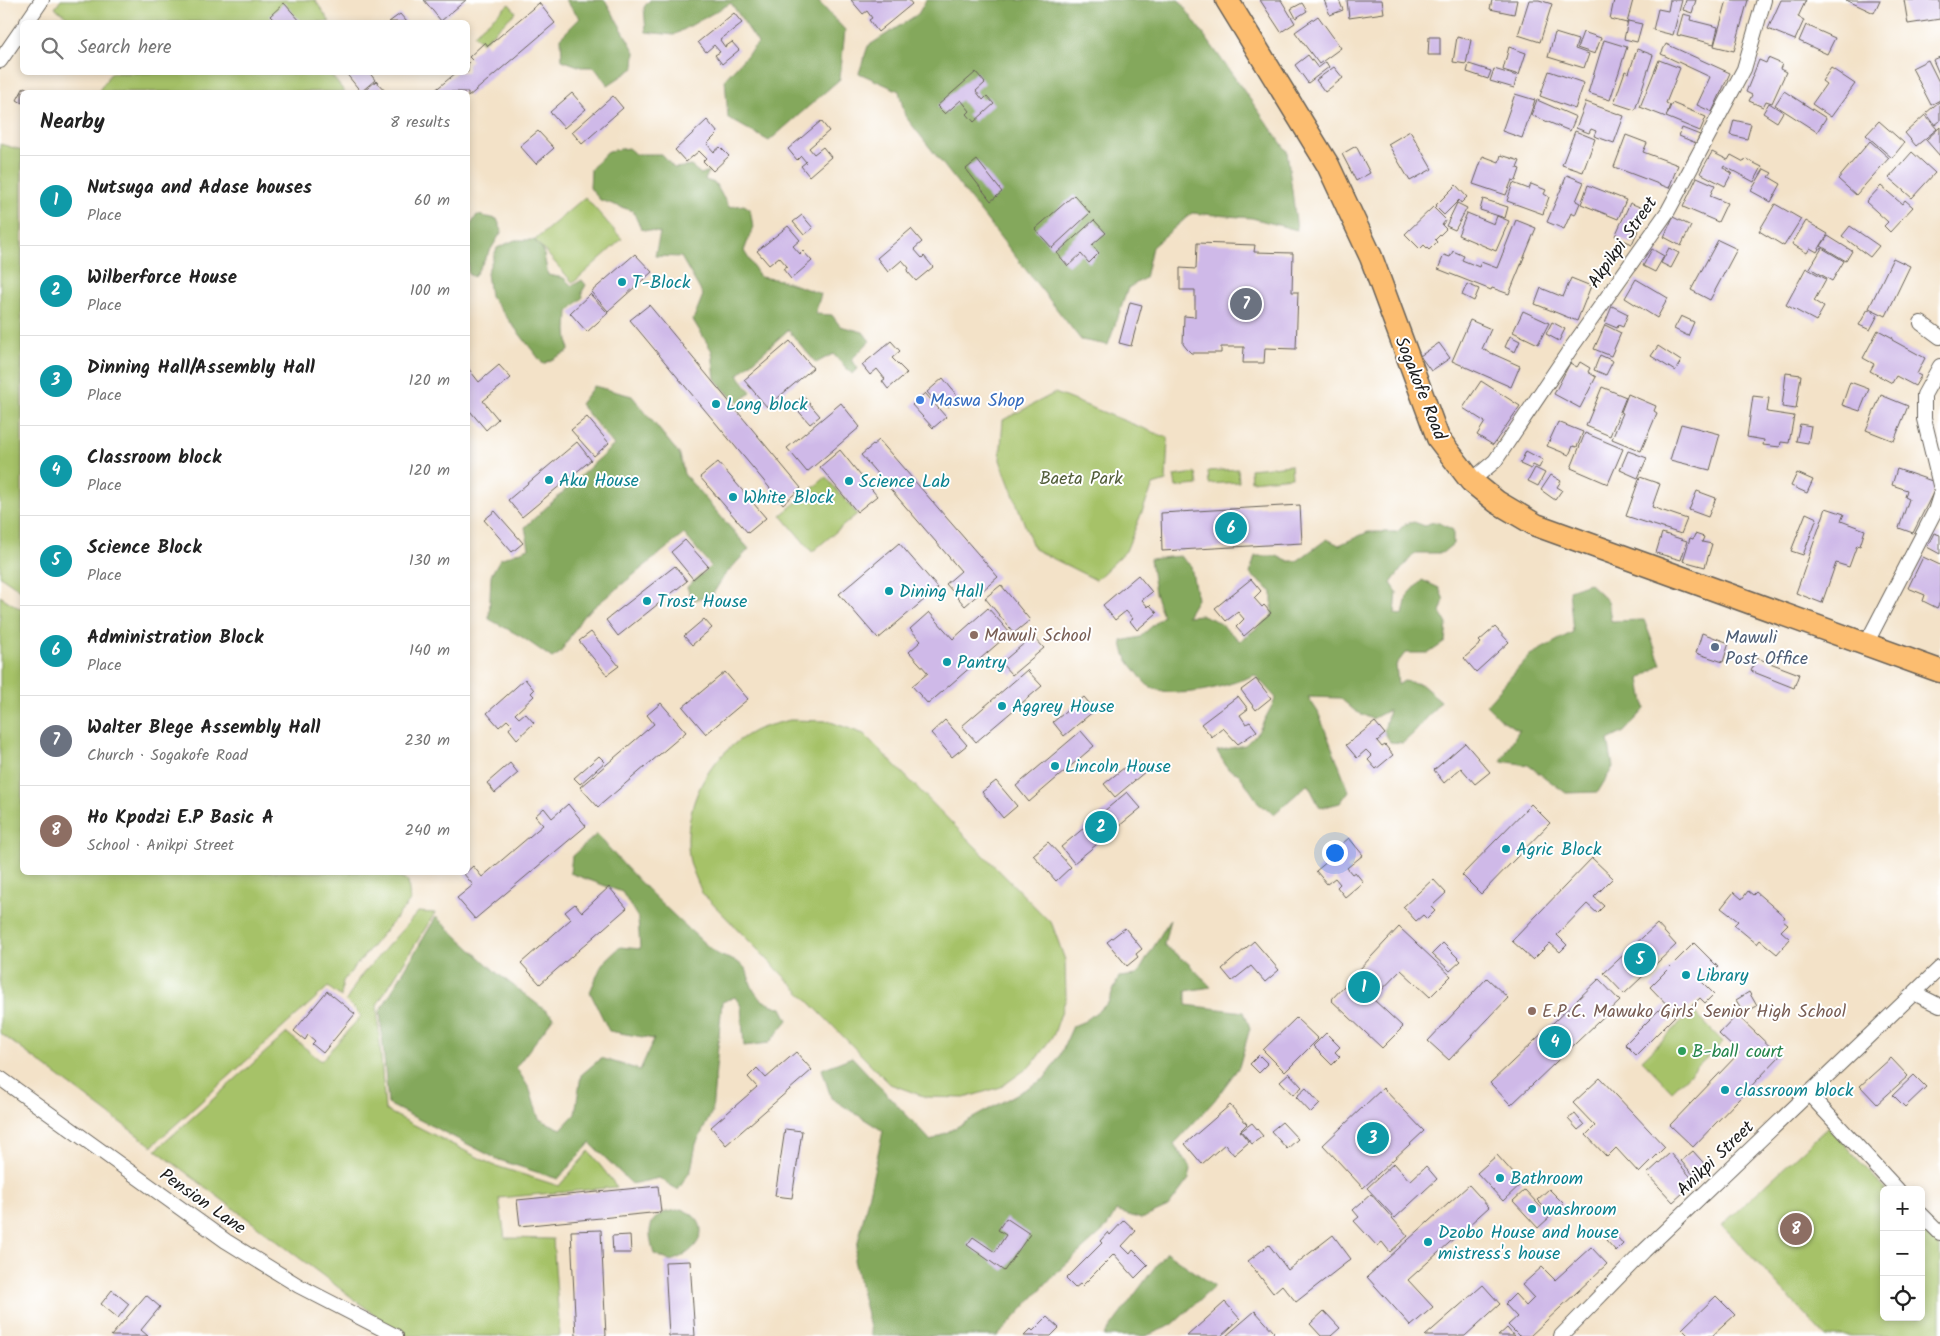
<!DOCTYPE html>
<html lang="en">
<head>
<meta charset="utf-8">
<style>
  :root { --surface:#fff; --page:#f2f2f2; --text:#222; --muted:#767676; --line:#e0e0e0; --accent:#b5179e }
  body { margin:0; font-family:Kalam,sans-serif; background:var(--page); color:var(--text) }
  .controls { position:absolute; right:15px; bottom:15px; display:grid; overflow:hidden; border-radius:8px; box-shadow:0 2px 8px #0003 }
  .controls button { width:45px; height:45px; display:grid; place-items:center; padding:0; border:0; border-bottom:1px solid var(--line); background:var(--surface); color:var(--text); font:25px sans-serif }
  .you { position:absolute; left:1334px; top:852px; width:18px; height:18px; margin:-12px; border:4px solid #fff; border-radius:50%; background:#1a73e8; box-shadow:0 0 0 8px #1a73e833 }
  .badge { display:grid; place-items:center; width:32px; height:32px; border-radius:50%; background:var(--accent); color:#fff; font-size:16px; font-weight:700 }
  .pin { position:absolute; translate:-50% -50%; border:2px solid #fff; box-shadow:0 1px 5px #0006 }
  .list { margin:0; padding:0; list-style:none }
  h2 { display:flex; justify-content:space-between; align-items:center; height:65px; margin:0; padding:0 20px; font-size:21px }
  h2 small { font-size:16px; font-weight:400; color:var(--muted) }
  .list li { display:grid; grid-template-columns:32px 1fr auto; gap:15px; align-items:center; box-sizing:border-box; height:90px; padding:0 20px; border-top:1px solid var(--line) }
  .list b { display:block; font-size:19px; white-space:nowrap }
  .list p { margin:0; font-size:16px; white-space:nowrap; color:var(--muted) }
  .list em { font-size:16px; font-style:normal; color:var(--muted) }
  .icon { flex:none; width:28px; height:28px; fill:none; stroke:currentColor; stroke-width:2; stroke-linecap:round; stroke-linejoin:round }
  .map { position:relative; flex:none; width:1940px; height:1336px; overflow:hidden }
  .search { position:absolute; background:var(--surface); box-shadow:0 2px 8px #0003; left:20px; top:20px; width:450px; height:55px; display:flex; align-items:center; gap:12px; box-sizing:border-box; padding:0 18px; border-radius:8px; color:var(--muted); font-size:19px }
  .panel { position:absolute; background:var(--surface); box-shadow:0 2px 8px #0003; left:20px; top:90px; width:450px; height:785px; border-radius:8px }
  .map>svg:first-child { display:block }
  .green { fill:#a6c268; stroke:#616f42 }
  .forest { fill:#84a85c; stroke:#50623c }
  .building { fill:#cfb9e8 }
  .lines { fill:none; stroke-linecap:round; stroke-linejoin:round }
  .street-casing { stroke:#676158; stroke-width:16 }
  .primary-casing { stroke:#676158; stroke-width:25 }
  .street { stroke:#fff; stroke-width:14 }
  .primary { stroke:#fcbd6f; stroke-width:22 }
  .culture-dot { fill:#0f9aa8; stroke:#fff; stroke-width:2 }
  .shop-dot { fill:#3f7fe0; stroke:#fff; stroke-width:2 }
  .education-dot { fill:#8d6e63; stroke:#fff; stroke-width:2 }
  .service-dot { fill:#5c6f8a; stroke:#fff; stroke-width:2 }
  .leisure-dot { fill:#2e9e5b; stroke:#fff; stroke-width:2 }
  .labels { text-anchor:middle; stroke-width:4; stroke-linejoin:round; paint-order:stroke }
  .street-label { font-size:18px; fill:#1c1c1c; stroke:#fff }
  .culture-label { font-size:18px; fill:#0d838f; stroke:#fff; text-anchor:start }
  .shop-label { font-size:18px; fill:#366cbe; stroke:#fff; text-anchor:start }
  .park-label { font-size:18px; fill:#535e3a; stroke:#fff }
  .education-label { font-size:18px; fill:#785e54; stroke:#fff; text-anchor:start }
  .service-label { font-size:18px; fill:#4e5e75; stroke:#fff; text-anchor:start }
  .leisure-label { font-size:18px; fill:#27864d; stroke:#fff; text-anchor:start }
</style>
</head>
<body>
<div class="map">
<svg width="1940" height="1336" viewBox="0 0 1940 1336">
  <rect width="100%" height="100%" fill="#fff"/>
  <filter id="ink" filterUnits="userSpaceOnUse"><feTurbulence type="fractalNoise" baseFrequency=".02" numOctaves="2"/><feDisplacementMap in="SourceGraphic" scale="10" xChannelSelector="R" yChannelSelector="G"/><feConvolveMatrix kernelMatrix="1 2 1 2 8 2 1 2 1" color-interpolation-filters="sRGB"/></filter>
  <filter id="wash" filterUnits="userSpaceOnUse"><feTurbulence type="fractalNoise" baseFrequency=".0096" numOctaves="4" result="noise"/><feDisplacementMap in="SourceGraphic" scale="20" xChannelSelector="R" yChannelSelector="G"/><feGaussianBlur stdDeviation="1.12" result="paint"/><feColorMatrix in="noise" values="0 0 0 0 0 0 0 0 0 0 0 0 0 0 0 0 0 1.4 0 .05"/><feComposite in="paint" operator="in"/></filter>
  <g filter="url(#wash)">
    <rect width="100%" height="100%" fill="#f3e2c8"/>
    <path class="green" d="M61,0H315L330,22H75L55,8Z
      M509,4L516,12L482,43L474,34Z
      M111,73H333L331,75L345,92H98Z
      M0,144L22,150V591L0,576Z
      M585,197L622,239L573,283L535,240Z
      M1055,393L1168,438L1166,481L1153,485L1126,551L1096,580L1034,549L1000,460L1003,420Z
      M1291,465L1292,477L1251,481L1250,469Z
      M1238,469L1239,482L1209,484L1208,471Z
      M1196,473L1198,485L1176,487L1174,476Z
      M826,477L857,514L812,552L781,515Z
      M0,596L22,610V872H382L408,881L410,901L343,981L341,997L328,987L152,1146L0,1033Z
      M790,720L828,721L864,734L1052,924L1065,960L1066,998L1054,1034L1032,1065L1001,1087L964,1098L926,1097L890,1084L702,893C698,882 691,869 689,857C682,806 708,755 754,731C764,726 779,723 790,720Z
      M418,912L435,913L377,1005L385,1110L493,1165L559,1186L589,1151L617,1187L499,1198L505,1238L553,1239L560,1336H403L156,1150L287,1033L321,1061L361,1016L346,1001L359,978Z
      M1693,1011L1723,1042L1672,1091L1642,1060Z
      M1828,1127L1886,1190H1884V1317H1921V1227L1940,1247V1336H1825L1722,1225Z"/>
    <path class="forest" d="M565,0H605L635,52L634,68L608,85L594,67H581L562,60L561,37L580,18Z
      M650,0H817L845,30L840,79L769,141L728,118L725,79L758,43L731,3L674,35L646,32L644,7Z
      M926,0H1179L1287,151L1297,230L1252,218L1192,213L1152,247L1145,278L1128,288L1108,345L1081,340L905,116L899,91L859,73L868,46L918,14Z
      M628,148L635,154H661L674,168L691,166L701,174L709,171L705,180L715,183L729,207L744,205L750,209L753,227L744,251L760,277L781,280L821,294L815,314L832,315L840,326L863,332L870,341L851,360L858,368L852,374L833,354L816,363L788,330L738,375L751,392L740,402L732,398L715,379L712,351L693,320L703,295L681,257L655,256L660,233L641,229L633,211L600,200L590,188L591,169L608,151Z
      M477,215L497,219L502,231L474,277L468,274V229Z
      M515,240H534L543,250L548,275L564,278L572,286L582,280L586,285L582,292L583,297L568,312L567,330L569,351L543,364L490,296L487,273L497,248Z
      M594,386L632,396L680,455L684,474L749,549L724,576L711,597L692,600L687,587L711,566L684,534L583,616L560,653L552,658L522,637L489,619L491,575L500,559L529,548L525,527L614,445L580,404Z
      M1414,522L1425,526C1435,518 1443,525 1453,530V544L1442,553H1415L1403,567L1391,583L1397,592L1395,614L1403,615L1407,596L1422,580L1439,588L1444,600L1440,612L1447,624L1445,642L1429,653H1405L1396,665L1398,685L1404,681L1421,684L1441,701L1415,732L1403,743L1390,742L1384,731L1389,710L1372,719L1355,711L1340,698L1308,697L1318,712L1349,791L1340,803L1320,808L1308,784L1274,814L1260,805L1239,774L1228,769L1217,751L1245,745L1258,732L1276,698L1255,675C1226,686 1179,702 1149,686C1144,683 1140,676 1136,671C1127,660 1124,656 1122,641L1140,637L1163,616L1155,593L1150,559L1180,556L1191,566L1197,599L1187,616L1202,615L1217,621L1240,641L1272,616V592L1250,574L1255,556H1277L1287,561H1297L1327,539L1339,545L1368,532H1397L1405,524Z
      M1589,583L1608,601L1611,621L1644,620L1661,664L1640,679L1645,709L1624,732L1608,740L1613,767L1598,792L1566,793L1528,765L1501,761L1519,730L1500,719L1486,705L1530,655L1573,632L1569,590Z
      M597,834C632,877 672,914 713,951C723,959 738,959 746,969C748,973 749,980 751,984C756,999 767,1004 782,1008L788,1020L769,1043L744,1046L741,1006L735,997L722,1002L712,1112L696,1144L691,1170L678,1190L659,1178L632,1184L590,1143L558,1179L499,1160L388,1104L380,1011L436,917L497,973L554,1017L516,1067L530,1090L539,1119L561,1129L575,1114L581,1075L601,1058L640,1070L654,1039L609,1031L590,992L602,964L620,947L640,949L638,918L622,892L570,873L572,856Z
      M1170,919L1164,945L1188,963L1211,987L1186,991V1005L1244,1012L1250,1028L1239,1067L1214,1101L1174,1144L1191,1169L1189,1179L1168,1207L1141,1219L1116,1211L1107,1227L1052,1277L998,1336H872L854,1260L883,1131L831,1098L822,1069L852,1057L931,1141L1044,1079L1059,1057L1073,1026L1085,1021L1108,1003L1119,977L1137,975Z
      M681,1209C717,1223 699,1253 670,1261L654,1254C650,1240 645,1223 661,1214C667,1211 675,1211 681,1209Z
      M1166,1252L1215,1286L1172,1325L1146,1336H1104Z"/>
    <g id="blocks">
      <path class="building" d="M424,0H466L441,21Z
        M851,0H909L912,4L878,32L869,20L872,18L867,11L863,14Z
        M1260,0H1281L1295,23L1281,32Z
        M1324,0H1339L1343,10L1330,15Z
        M1347,0H1382L1384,13L1349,18Z
        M1492,0H1517L1514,14L1490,9Z
        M1529,0H1539L1552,4L1540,42L1518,35Z
        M1614,0H1633L1627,23L1610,19Z
        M1670,0H1682L1673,35L1653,30L1658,9L1668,11Z
        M1686,0H1696L1692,13L1683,10Z
        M1727,0H1748L1734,51L1714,46Z
        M1781,0H1806L1798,17L1804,20L1795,40L1768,29Z
        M1846,0H1880L1874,13Z
        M1904,0H1940V19L1908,24Z
        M284,3L301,22H276L270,16Z
        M539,3L555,23L468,97V92H433L457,72H468V64L472,60L469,57L485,42L488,46Z
        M1302,3L1307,11L1296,18L1291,9Z
        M734,13L742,23L720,40L725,47L732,42L739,50L722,64L715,55L720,52L714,45L706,52L698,42Z
        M400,14L407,22H389Z
        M1683,14L1691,16L1690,20L1718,27L1714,44L1677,35Z
        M1318,16L1341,48L1319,64L1295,32Z
        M1628,21L1642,24L1637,42L1624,39Z
        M1806,25L1835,38L1827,54L1799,41Z
        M1583,32L1601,38L1595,54L1577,48Z
        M1555,33L1578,40L1575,49L1589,54L1584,68L1548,57Z
        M1429,37H1440V55H1428Z
        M1457,37L1471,40L1466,64L1453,62Z
        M1604,40L1627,47L1610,100L1588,93Z
        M1666,44L1730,73L1712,112L1697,105L1710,77L1661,54Z
        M1509,47L1526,53L1519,75L1503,70Z
        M1637,49L1653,55L1635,110L1614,103L1625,71L1629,73Z
        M1308,55L1318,68L1326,62L1329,67L1308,83L1295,65Z
        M1940,57V76L1933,60Z
        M1768,58L1782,64L1780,69L1786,72L1772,103L1766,101L1763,107L1749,101L1752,95L1746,92L1759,60L1766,63Z
        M1659,60L1680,68L1666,103L1670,105L1666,117L1640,107Z
        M1928,60L1940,84V100L1931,105L1912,68Z
        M1469,64L1491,71L1488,79L1467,72Z
        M1334,67L1343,78L1325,92L1316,80Z
        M1831,68L1855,84L1831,117L1812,104L1826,84L1822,81Z
        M1494,69L1517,76L1514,88L1490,81Z
        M1549,71L1584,83L1575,109L1540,96Z
        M345,72H369L375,80L361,92Z
        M976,72L985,83L976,91L983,100L987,96L994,104L974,122L967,114L970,111L961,100L945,114L937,106Z
        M376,81L386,92H363Z
        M24,87L35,92H22V103L17,100Z
        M1784,91L1826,118L1817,132L1775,105Z
        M572,93L586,109L564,128L550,112Z
        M1515,94L1535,100L1522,138L1502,131Z
        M613,96L623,108L582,144L572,132Z
        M1537,100L1576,117L1570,131L1531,115Z
        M1940,101V121L1935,125L1926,113Z
        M1586,102L1624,116L1614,143L1594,136L1596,131L1591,129L1589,133L1576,128Z
        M1672,103L1706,117L1700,131L1666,117Z
        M1769,103L1783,112L1777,122L1763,113Z
        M1925,115L1937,129L1916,146L1905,133Z
        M707,120L718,133L707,144L714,152L720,147L729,156L713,171L703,161L706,158L699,151L686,162L675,150Z
        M1734,120L1751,124L1747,139L1730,135Z
        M821,121L829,131L809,148L814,154L823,147L831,157L809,176L801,166L806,162L801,156L797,160L788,149Z
        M1879,121L1904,143L1892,158L1866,135Z
        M1940,127V156L1926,140Z
        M1682,128L1700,135L1696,143L1679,136Z
        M538,131L554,148L536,164L520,146Z
        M1410,131L1432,169L1410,181L1388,144Z
        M1575,131L1595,139L1583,172L1562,165Z
        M1626,135L1647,143L1643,152L1678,165L1669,188L1614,167Z
        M1870,141L1889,158L1856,195L1838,179Z
        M1356,146L1370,173L1356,181L1342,154Z
        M1712,152L1728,160L1731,155L1744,162L1746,159L1762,167L1754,182L1724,166L1723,168L1732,173L1725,186L1700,173Z
        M1912,152L1935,173L1912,198L1889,178Z
        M1501,155L1520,161L1517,168L1520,169L1516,181L1512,180L1506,195L1473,184L1483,156L1499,162Z
        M977,160L1002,192L991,201L966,169Z
        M1764,169L1772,173L1769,177L1781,184L1771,202L1751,191Z
        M1567,175L1584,182L1576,201L1580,203L1575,215L1571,213L1564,229L1547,222Z
        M1697,177L1715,185L1710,196L1727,203L1718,222L1683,207Z
        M1513,183L1529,189L1531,184L1546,190L1544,194L1549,197L1543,214L1507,201Z
        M1456,185L1467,197L1461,203L1459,200L1444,215L1435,206Z
        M1588,185L1626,200L1618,219L1581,204Z
        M1881,186L1902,204L1905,200L1913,207L1890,232L1884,226L1888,222L1866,202Z
        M1074,195L1090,213L1052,248L1035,229Z
        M1483,199L1508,207L1505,218L1480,210Z
        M1457,203L1467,208L1455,230L1446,226Z
        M1630,203L1647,210L1632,244L1615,236Z
        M1775,204L1801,219L1784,246L1759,231Z
        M1433,207L1446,220L1442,225L1446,229L1435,240L1437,242L1429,250L1424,245L1420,249L1405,234Z
        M1467,213L1494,224L1497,216L1509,221L1496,251L1458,235Z
        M802,215L813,228L804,235L793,222Z
        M1673,217L1691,226L1681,246L1664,237Z
        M1094,220L1106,233L1092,245L1099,253L1089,263L1081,254L1068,266L1057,253Z
        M1516,220L1536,228L1509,294L1492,288L1491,290L1438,269L1444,255L1450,257L1453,251L1464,256L1462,260L1479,267L1481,262L1497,268Z
        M1806,221L1828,234L1817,252L1810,248L1807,253L1792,244Z
        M788,226L800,240L793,246L800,254L803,251L812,261L791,279L783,269L787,266L779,257L769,265L757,251Z
        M1850,226L1879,246L1870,257L1842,236Z
        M911,229L922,242L914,249L922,258L924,256L933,267L916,281L907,271L909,268L902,260L888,272L877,258Z
        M1828,236L1852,251L1846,261L1821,246Z
        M1718,240L1737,249L1710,300L1691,290Z
        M1197,243L1255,245L1254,252L1293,253L1292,292H1298L1296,349L1265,348L1264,363H1243L1244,347H1221V353H1191L1187,349L1183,344L1184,316L1195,317V290H1180V268L1196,269Z
        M1669,248L1679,253L1671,268L1661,263Z
        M1822,248L1844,261L1832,281L1810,268Z
        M1652,249L1664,256L1655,272L1643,266Z
        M635,254L652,272L608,311L591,292Z
        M1893,258L1910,266L1886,316L1869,308Z
        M1806,268L1826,279L1814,301L1824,307L1816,321L1786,305Z
        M1571,278L1591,286L1577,321L1535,304L1541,288L1563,297Z
        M1636,279L1668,298L1657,318L1625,298Z
        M1467,284L1479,289L1474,301L1462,295Z
        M590,294L608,313L587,332L570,313Z
        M1130,302L1142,305L1131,346L1119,343Z
        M649,305L801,488L783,504L630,320Z
        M1612,306L1628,314L1623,327L1618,325L1617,328L1605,323Z
        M1868,309L1878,315L1870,330L1859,325Z
        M1523,311L1549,323L1538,344L1513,332Z
        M1681,316L1694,322L1688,336L1674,329Z
        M1470,320L1491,329L1482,349L1520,366L1511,387L1452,361Z
        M1552,322L1565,329L1559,341L1546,334Z
        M1605,325L1621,333L1611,356L1594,349Z
        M1878,330L1893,338L1892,340L1925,358L1917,374L1921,376L1915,386L1896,376L1892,383L1870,371L1874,364L1863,358Z
        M1510,336L1520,341L1515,352L1505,347Z
        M790,341L813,368L767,407L744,380Z
        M891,341L900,351L892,358L907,373L888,389L882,381L885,379L877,369L870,375L862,365Z
        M1439,343L1450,358L1431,371L1420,356Z
        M1658,346L1681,361L1675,371L1651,356Z
        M1600,355L1613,361L1606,375L1594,370Z
        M1580,362L1590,368L1588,372L1596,377L1580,408L1554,394L1570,363L1577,367Z
        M499,365L511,378L483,401L498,419L486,430L470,411L468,414V368L479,382Z
        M1786,373L1801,375L1796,409L1782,407Z
        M943,378L959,398L948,407L939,396L934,400L927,392Z
        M1481,381L1520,406L1493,445L1477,435L1485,422L1463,408Z
        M1850,382L1869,389L1860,411L1842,405Z
        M1602,387L1626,397L1610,436L1586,426Z
        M925,393L946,417L933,428L912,405Z
        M1628,394L1656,406L1654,411L1657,413L1641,451L1612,439L1623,413L1621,412Z
        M1881,395L1908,406L1894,441L1866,430Z
        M803,396L820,416L810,424L793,405Z
        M1753,396L1769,398L1767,412L1794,416L1789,443L1781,442L1780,447L1763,445L1764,440L1747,437Z
        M841,403L860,427L807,472L787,448Z
        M587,417L609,443L594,456L571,430Z
        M1558,422L1583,432L1577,447L1573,446L1569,455L1547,446Z
        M1681,424L1720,434L1710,470L1670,460Z
        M1800,424L1811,426L1808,443L1796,441Z
        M1585,433L1623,449L1608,484L1571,468Z
        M879,440L998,577L965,606L946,584L961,571L861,455Z
        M577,442L591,460L522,517L508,500Z
        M840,450L877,496L857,512L820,467Z
        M1526,451L1543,460L1539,468L1533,465L1531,469L1520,464Z
        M1628,451L1647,458L1638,478L1620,470Z
        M718,462L766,518L748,533L700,477Z
        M1535,468L1545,473L1538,486L1528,481Z
        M1897,469L1938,483L1913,533L1899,528L1909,499L1905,497L1907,490L1892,485Z
        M1797,473L1813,480L1807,493L1791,486Z
        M1551,475L1561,481L1557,487L1562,490L1555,500L1541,490Z
        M1640,477L1660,484L1652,507L1687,519L1681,534L1626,516Z
        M1697,491L1716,498L1708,517L1689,510Z
        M1300,505L1302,543L1162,551L1161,513Z
        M1826,508L1844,514L1841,521L1865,530L1860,546L1857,545L1849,567L1836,563L1822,603L1796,593Z
        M495,511L523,543L512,552L484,520Z
        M1806,513L1817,518L1803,555L1791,551Z
        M1662,533L1687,541L1681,560L1656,553Z
        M1934,533L1940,535V554L1927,547Z
        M1695,534L1704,537L1702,542L1712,544L1705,567L1683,561L1690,538L1693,539Z
        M685,540L708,566L693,579L671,552Z
        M899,543L938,588L878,639L839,594Z
        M1923,557L1940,565V602L1937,608L1923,601L1925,595L1908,588Z
        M675,566L687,581L618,636L606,620Z
        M1138,575L1152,592L1142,600L1148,607L1150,605L1157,613L1137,630L1130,621L1133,619L1126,611L1115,620L1103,605Z
        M1251,579L1261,591L1254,598L1262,607L1264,605L1271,613L1244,636L1236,627L1244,619L1238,612L1226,621L1215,608Z
        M1001,585L1030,620L1014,633L985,598Z
        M988,608L1010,633L928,704L912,686L928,673L909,652L921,641L910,629L929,612L953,639Z
        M704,619L712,628L692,645L684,636Z
        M1495,627L1509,642L1476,672L1464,658L1481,643L1479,641Z
        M591,632L619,666L607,675L579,641Z
        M1702,633L1729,643L1723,662L1696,653Z
        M1033,636L1044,648L1012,675L1001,663Z
        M1757,658L1799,674L1794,688L1751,671Z
        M1027,670L1042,686L976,742L962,726Z
        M725,672L748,699L706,734L683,707Z
        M525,679L534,690L531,693L534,696L515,714L519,718L525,713L534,723L517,739L509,729L512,725L507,720L499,727L487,713Z
        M1256,679L1271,698L1256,710L1241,690Z
        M1238,696L1248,709L1240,715L1246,724L1250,722L1257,731L1238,744L1223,728L1212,737L1201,724Z
        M1084,697L1095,710L1064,736L1053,722Z
        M661,703L686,732L598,807L580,787L654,724L647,715Z
        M945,720L967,745L952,757L931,733Z
        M1375,722L1385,734L1377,741L1382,747L1385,745L1393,755L1376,769L1368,760L1372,756L1366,750L1357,758L1346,745Z
        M1081,731L1094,746L1029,802L1016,786Z
        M1465,743L1490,772L1475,784L1461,768L1444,783L1434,770Z
        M599,756L605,762L580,784L574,778Z
        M1135,759L1146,771L1115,797L1104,784Z
        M510,763L518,773L495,793L487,783Z
        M996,781L1017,806L1003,818L982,792Z
        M1127,792L1141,808L1074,863L1061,847Z
        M568,804L586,826L475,919L457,898L473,885L464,874L473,866L482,877L543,825L535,816L544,808L552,818Z
        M1531,804L1550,823L1481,894L1462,875Z
        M1349,838L1363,855L1347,868L1352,874L1355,872L1363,882L1345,897L1337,887L1340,884L1335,878L1327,884L1316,871L1334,856L1331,853Z
        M1048,842L1071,867L1056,881L1033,855Z
        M1592,858L1613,878L1594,897L1604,906L1597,913L1587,904L1557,935L1567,945L1560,952L1550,943L1533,960L1512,941Z
        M1433,879L1446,893L1431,907L1435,911L1427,919L1423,915L1416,921L1403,907Z
        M609,887L627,908L540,984L521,963L571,919L565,912L575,904L582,912Z
        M1748,891L1753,895L1756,892L1785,917L1783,920L1788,924L1781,931L1790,939L1777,954L1760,940L1757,944L1734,925L1738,921L1721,908L1734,892L1742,899Z
        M1657,924L1676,945L1624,994L1604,973Z
        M1399,927L1451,976L1430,997L1401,970L1373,999L1403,1027L1382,1048L1331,1000Z
        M1125,928L1142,949L1136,954L1138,957L1127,966L1107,942Z
        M1254,941L1279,970L1265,982L1251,966L1232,981L1222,969Z
        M1443,943L1461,961L1450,971L1432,954Z
        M1694,943L1718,967L1702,982L1714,994L1705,1003L1700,998L1685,1012L1682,1009L1676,1014L1650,987Z
        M1487,978L1508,998L1449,1060L1428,1041Z
        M1599,979L1620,1001L1511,1105L1490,1083Z
        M327,991L355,1014L323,1053L312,1044L315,1041L308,1035L305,1040L294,1031Z
        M1749,992L1757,1006L1744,1013L1736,1000Z
        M1664,1005L1675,1016L1636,1055L1625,1044Z
        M1737,1015L1780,1056L1693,1147L1670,1125L1739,1053L1719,1034Z
        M1296,1018L1318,1039L1285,1072L1263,1050Z
        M1326,1033L1340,1047L1335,1052L1340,1057L1332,1065L1313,1046Z
        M796,1052L812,1070L726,1145L711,1127L757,1087L748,1077L757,1068L766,1078Z
        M1259,1055L1268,1064L1259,1073L1250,1064Z
        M1891,1058L1908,1076L1877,1104L1860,1086Z
        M1289,1073L1302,1087L1293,1095L1280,1081Z
        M1914,1075L1926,1087L1905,1107L1893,1095Z
        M1600,1078L1665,1147L1639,1173L1616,1148L1607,1157L1586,1135L1595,1126L1573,1103Z
        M1306,1088L1320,1104L1311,1113L1296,1097Z
        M1383,1088L1424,1131L1363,1188L1323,1145Z
        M1230,1105L1247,1124L1240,1131L1249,1142L1234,1155L1225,1144L1202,1164L1185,1144Z
        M1575,1114L1584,1125L1578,1130L1568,1119Z
        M1282,1122L1298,1139L1287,1149L1271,1131Z
        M1252,1123L1263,1136L1252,1144L1241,1131Z
        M785,1129L802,1131L792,1198L775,1196Z
        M1693,1151L1709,1169L1697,1179L1681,1161Z
        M1670,1153L1695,1182L1673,1202L1647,1174Z
        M1497,1155L1522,1183L1503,1201L1477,1173Z
        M1394,1163L1410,1181L1426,1166L1437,1179L1395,1218L1367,1188Z
        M1469,1185L1489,1207L1408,1280L1433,1307L1411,1326L1367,1277Z
        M658,1186L661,1212L520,1226L517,1200Z
        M1549,1189L1564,1204L1552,1215L1537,1200Z
        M1525,1190L1550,1217L1538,1228L1513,1201Z
        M1371,1194L1408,1236L1390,1252L1382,1242L1377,1246L1354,1221L1359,1217L1353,1210Z
        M1006,1218L1030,1234L1004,1271L967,1245L973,1237L995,1252L1006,1235L998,1230Z
        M1124,1220L1136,1231L1122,1246L1130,1254L1133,1250L1148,1265L1135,1278L1114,1254L1082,1286L1080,1284L1075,1288L1066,1279L1102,1243L1100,1241L1108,1232L1110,1235Z
        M601,1230L606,1336H576L571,1231Z
        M1614,1233L1623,1244L1616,1251L1606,1240Z
        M630,1235L631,1253H613L612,1236Z
        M1333,1235L1351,1259L1296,1302L1282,1285L1273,1293L1248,1261L1269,1245L1288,1270Z
        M1591,1247L1607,1264L1530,1336H1519L1508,1325L1517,1317L1505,1304L1515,1294L1526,1306L1534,1298L1522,1285L1542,1267L1555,1280Z
        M690,1261L695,1336H669L665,1262Z
        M1483,1285L1500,1304L1465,1336H1425Z
        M112,1290L129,1304L118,1318L101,1304Z
        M146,1295L160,1307L141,1330L148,1336H111Z
        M1716,1296L1735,1315L1712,1336H1689L1682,1329Z
        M1225,1302L1240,1319L1221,1336H1187Z
        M1255,1311L1274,1332L1270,1336H1226Z
        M1324,1311L1340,1328L1331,1336H1321L1310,1324Z
        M1047,1317L1059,1328L1051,1336H1024L1031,1329L1033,1331Z
        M1507,1328L1514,1336H1498Z"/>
    </g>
  </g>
  <g filter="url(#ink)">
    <use href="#blocks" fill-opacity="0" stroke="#676158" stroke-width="1"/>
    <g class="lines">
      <defs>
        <path id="street" d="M27,22L42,0
          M0,61L22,29
          M1921,323L1940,337
          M1940,366L1924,395V419L1940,485
          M1471,481L1495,461L1569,351L1668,211L1744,69L1764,0
          M1866,644L1935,511L1940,495
          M1914,993L1940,1006
          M0,1078L226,1241L299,1286L396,1336
          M1809,1094L1898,1190
          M1921,1214L1940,1233
          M1561,1336L1644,1251L1940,968"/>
        <path id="primary" d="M1227,0L1328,165L1371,257L1438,438L1471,481L1497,502L1536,525L1940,671"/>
      </defs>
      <use href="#street" class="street-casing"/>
      <use href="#primary" class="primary-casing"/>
      <use href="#street" class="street"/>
      <use href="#primary" class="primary"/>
    </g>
  </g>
  <g class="culture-dot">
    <circle cx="622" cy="282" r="5"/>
    <circle cx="716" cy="404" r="5"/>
    <circle cx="549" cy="480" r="5"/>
    <circle cx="849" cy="481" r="5"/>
    <circle cx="733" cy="497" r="5"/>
    <circle cx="889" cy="591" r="5"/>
    <circle cx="647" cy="601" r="5"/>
    <circle cx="947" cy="662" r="5"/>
    <circle cx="1002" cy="706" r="5"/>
    <circle cx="1055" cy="766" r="5"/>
    <circle cx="1506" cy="849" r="5"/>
    <circle cx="1686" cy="975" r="5"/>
    <circle cx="1725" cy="1090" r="5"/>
    <circle cx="1500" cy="1178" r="5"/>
    <circle cx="1532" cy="1209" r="5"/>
    <circle cx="1428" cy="1242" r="5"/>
  </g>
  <circle class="shop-dot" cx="920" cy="400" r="5"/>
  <g class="education-dot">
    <circle cx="974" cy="635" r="5"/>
    <circle cx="1532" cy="1011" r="5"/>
  </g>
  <circle class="service-dot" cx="1715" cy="647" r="5"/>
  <circle class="leisure-dot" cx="1682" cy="1051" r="5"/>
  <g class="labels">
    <g class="street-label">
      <text transform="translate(1622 242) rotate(-55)" y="6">Akpikpi Street</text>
      <text transform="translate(1421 388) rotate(68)" y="6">Sogakofe Road</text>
      <text transform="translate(1715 1158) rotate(-44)" y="6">Anikpi Street</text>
      <text transform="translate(203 1201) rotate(35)" y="6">Pension Lane</text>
    </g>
    <g class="culture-label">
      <text x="632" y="288">T-Block</text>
      <text x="726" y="410">Long block</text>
      <text x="559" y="486">Aku House</text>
      <text x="859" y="487">Science Lab</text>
      <text x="743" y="503">White Block</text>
      <text x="899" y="597">Dining Hall</text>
      <text x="657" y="607">Trost House</text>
      <text x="957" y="668">Pantry</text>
      <text x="1012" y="712">Aggrey House</text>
      <text x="1065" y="772">Lincoln House</text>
      <text x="1516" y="855">Agric Block</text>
      <text x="1696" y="981">Library</text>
      <text x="1735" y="1096">classroom block</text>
      <text x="1510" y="1184">Bathroom</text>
      <text x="1542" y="1215">washroom</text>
      <text x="1438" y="1238">Dzobo House and house<tspan x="1438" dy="21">mistress's house</tspan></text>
    </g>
    <g class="shop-label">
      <text x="930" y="406">Maswa Shop</text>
    </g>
    <g class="park-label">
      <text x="1081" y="484">Baeta Park</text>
    </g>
    <g class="education-label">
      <text x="984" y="641">Mawuli School</text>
      <text x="1542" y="1017">E.P.C. Mawuko Girls' Senior High School</text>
    </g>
    <g class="service-label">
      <text x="1725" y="643">Mawuli<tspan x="1725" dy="21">Post Office</tspan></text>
    </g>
    <g class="leisure-label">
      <text x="1692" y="1057">B-ball court</text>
    </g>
  </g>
</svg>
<div class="controls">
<button>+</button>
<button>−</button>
<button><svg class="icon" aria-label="locate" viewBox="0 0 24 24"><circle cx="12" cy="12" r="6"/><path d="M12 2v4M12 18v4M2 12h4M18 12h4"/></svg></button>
</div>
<div class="you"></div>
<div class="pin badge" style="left:1364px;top:987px;background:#0f9aa8">1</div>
<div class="pin badge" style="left:1101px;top:827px;background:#0f9aa8">2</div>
<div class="pin badge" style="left:1373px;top:1138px;background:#0f9aa8">3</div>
<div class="pin badge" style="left:1555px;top:1042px;background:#0f9aa8">4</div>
<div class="pin badge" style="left:1640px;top:959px;background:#0f9aa8">5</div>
<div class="pin badge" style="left:1231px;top:528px;background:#0f9aa8">6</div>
<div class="pin badge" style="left:1246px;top:304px;background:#6b7280">7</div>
<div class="pin badge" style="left:1796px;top:1229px;background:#8d6e63">8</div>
<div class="search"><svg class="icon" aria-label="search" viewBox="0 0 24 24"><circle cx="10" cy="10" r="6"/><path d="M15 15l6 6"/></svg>Search here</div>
<section class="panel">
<h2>Nearby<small>8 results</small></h2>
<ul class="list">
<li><span class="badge" style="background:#0f9aa8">1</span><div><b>Nutsuga and Adase houses</b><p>Place</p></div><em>60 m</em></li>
<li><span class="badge" style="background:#0f9aa8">2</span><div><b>Wilberforce House</b><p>Place</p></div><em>100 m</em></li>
<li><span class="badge" style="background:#0f9aa8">3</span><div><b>Dinning Hall/Assembly Hall</b><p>Place</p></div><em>120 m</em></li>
<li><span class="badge" style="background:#0f9aa8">4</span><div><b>Classroom block</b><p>Place</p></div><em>120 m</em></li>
<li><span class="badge" style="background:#0f9aa8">5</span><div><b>Science Block</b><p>Place</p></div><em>130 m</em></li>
<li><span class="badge" style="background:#0f9aa8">6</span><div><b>Administration Block</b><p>Place</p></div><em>140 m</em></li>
<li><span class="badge" style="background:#6b7280">7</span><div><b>Walter Blege Assembly Hall</b><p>Church · Sogakofe Road</p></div><em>230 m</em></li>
<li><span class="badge" style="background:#8d6e63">8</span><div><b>Ho Kpodzi E.P Basic A</b><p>School · Anikpi Street</p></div><em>240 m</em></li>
</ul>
</section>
</div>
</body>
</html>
